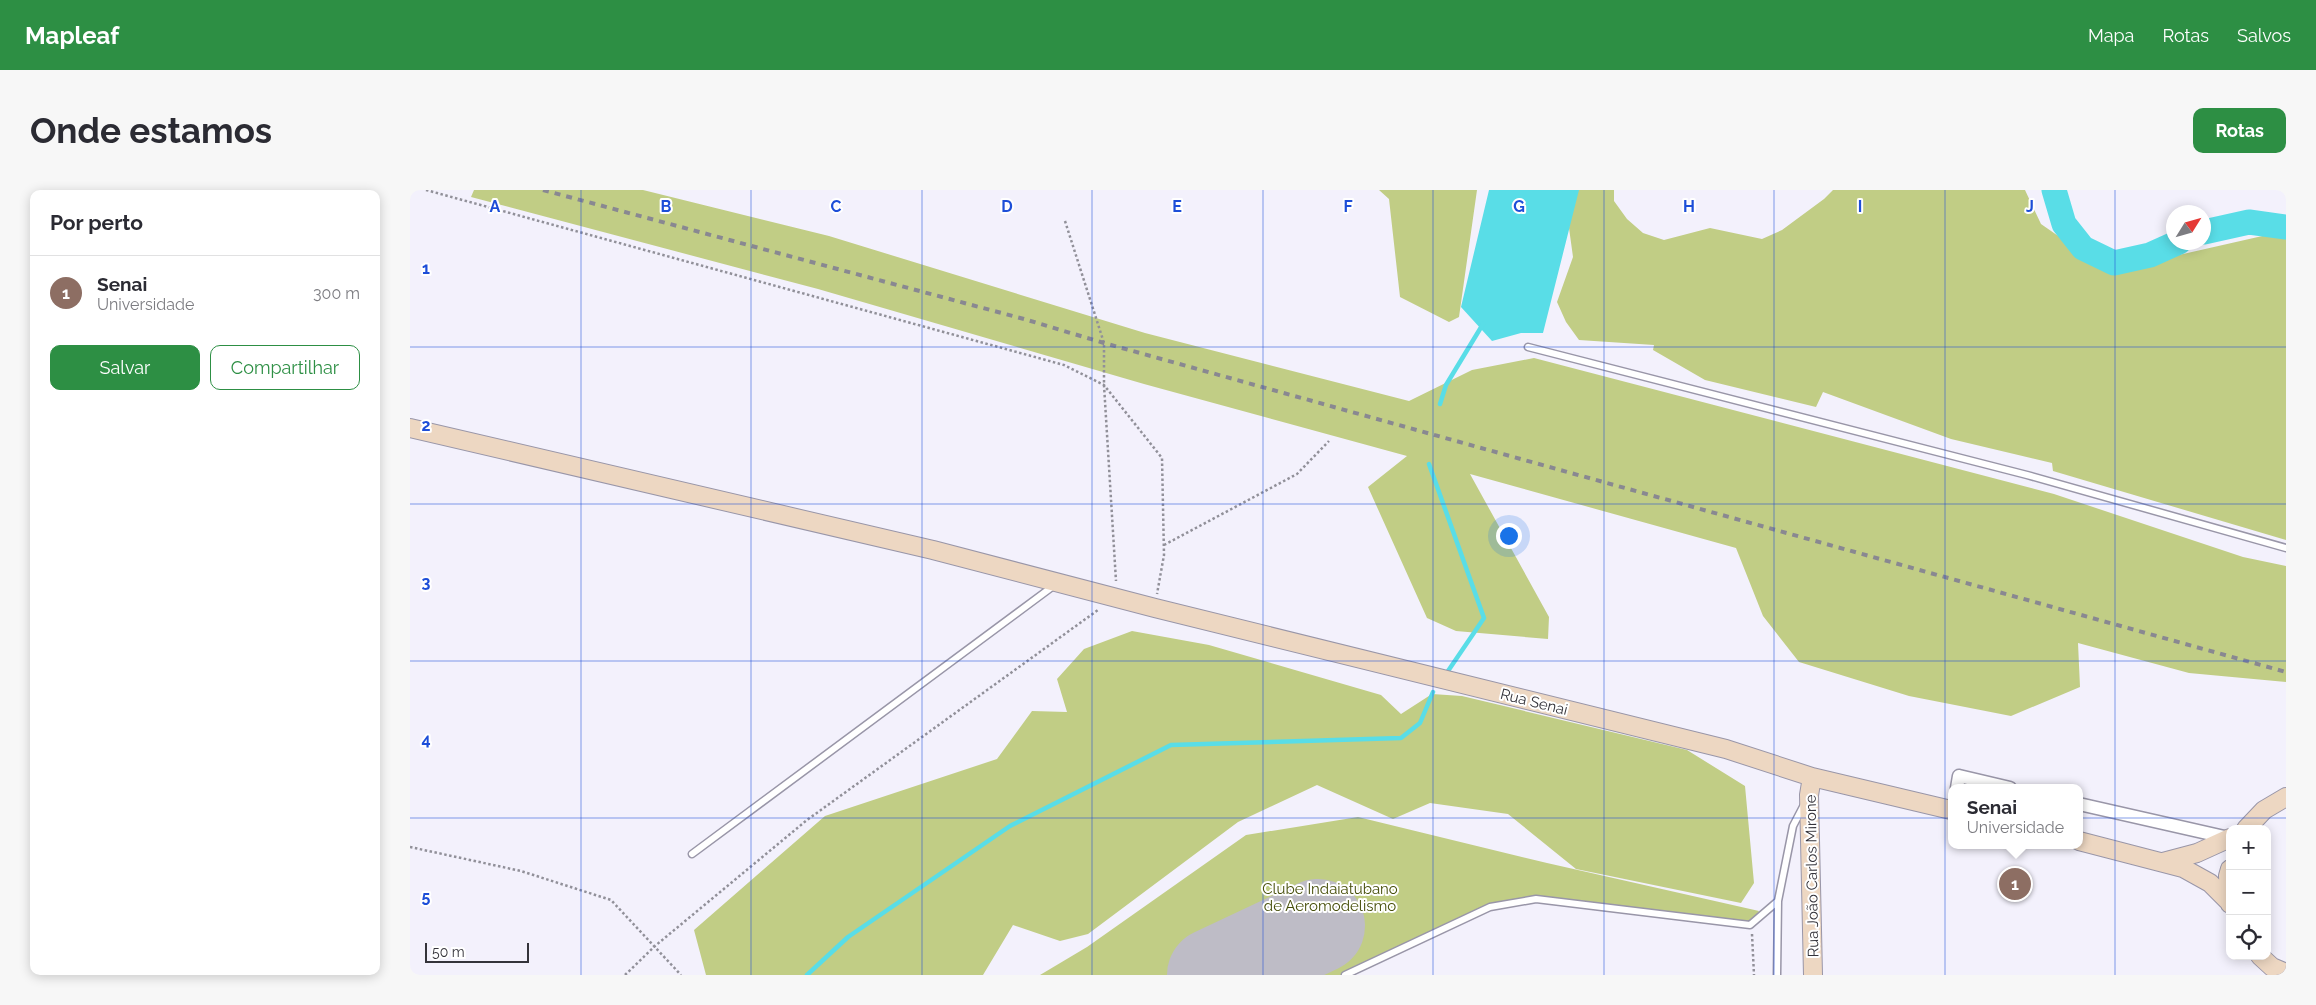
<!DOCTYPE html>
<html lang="pt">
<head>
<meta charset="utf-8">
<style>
  :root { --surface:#fff; --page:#f7f7f7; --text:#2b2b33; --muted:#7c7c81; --line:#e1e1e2; --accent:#2d8f44 }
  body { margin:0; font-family:Raleway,sans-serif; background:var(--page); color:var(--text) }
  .controls { position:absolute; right:15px; bottom:15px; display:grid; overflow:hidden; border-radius:10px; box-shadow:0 2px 12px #0003 }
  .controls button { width:45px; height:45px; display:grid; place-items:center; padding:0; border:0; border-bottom:1px solid var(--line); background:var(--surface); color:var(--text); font:25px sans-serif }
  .compass { position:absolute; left:1756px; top:15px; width:45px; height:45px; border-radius:50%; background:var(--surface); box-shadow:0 2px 12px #0003; rotate:53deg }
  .scale { position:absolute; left:15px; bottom:12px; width:104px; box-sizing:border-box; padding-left:5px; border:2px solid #34333a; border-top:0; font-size:14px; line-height:18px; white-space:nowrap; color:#34333a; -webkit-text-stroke:4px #fff; paint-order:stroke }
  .you { position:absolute; left:1098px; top:345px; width:18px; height:18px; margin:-12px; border:4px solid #fff; border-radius:50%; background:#1a73e8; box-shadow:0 0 0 8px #1a73e833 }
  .badge { display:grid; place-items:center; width:32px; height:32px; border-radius:50%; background:var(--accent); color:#fff; font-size:16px; font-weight:700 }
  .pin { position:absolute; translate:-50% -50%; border:2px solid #fff; box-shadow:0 1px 5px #0006 }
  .popup { position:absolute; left:1538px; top:594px; width:135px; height:65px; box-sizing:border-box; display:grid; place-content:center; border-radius:10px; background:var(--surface); filter:drop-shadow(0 1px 4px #0005); font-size:16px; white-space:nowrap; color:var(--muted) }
  .popup b { font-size:19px; color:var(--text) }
  .popup::after { content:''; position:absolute; left:50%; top:100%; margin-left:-10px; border:10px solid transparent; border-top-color:var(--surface) }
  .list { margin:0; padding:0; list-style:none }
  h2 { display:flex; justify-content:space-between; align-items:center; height:65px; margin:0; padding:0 20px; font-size:21px }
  h2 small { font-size:16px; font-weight:400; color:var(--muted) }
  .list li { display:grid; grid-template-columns:32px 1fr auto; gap:15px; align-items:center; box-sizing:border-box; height:75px; padding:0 20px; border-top:1px solid var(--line) }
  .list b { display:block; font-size:19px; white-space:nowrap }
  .list p { margin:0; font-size:16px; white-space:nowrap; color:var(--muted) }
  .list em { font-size:16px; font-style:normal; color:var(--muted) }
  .actions { display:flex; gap:10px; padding:15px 20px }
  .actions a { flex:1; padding:11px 0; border:1px solid var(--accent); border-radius:10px; text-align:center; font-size:18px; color:var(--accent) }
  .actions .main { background:var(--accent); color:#fff }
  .icon { flex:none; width:28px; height:28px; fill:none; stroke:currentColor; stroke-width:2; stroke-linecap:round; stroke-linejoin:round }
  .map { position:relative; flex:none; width:1876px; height:785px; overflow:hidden; border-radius:10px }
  header { display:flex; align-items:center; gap:30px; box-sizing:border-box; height:70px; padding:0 25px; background:var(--accent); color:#fff }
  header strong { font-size:24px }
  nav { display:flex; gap:28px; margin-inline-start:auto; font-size:18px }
  .intro { display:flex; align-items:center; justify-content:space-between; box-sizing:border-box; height:120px; padding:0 30px }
  h1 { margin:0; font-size:35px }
  .button { padding:12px 22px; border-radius:10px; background:var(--accent); color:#fff; font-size:18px; font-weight:700 }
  main { display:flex; gap:30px; padding:0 30px }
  aside { flex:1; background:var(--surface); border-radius:10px; box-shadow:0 2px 12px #0003 }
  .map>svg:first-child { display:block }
  .green { fill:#c1cd85 }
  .water { fill:#59dde7 }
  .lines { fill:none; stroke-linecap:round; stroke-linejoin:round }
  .stream { stroke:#59dde7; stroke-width:4.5 }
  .river { stroke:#59dde7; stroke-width:25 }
  .runway { stroke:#bebcc6; stroke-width:94 }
  .lane-casing { stroke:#9996a8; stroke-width:9 }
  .street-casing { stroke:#9996a8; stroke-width:15 }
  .secondary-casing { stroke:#9996a8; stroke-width:20 }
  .path { stroke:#919099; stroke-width:2.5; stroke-dasharray:2.5 2.5; stroke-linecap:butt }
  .lane { stroke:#fff; stroke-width:6 }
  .street { stroke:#fff; stroke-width:12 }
  .secondary { stroke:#edd7c2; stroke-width:18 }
  .rail { stroke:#898891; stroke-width:4; stroke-dasharray:6 6; stroke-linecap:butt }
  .grid { fill:none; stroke:#1d4ed8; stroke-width:1; stroke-opacity:0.55 }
  .labels { text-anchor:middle; stroke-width:4; stroke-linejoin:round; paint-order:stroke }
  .street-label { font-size:15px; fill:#34333a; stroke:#fff }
  .park-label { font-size:15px; fill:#464e09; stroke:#fff }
  .grid-label { font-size:16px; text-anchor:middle; font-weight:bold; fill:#1d4ed8; stroke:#fff; stroke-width:4; stroke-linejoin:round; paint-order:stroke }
</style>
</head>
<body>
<header>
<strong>Mapleaf</strong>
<nav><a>Mapa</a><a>Rotas</a><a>Salvos</a></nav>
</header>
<div class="intro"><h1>Onde estamos</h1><a class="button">Rotas</a></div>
<main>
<aside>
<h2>Por perto<small></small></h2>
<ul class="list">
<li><span class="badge" style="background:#8d6e63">1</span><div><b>Senai</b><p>Universidade</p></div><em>300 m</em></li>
</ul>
<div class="actions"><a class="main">Salvar</a><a>Compartilhar</a></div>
</aside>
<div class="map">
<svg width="1876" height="785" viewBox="0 0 1876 785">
  <rect width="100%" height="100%" fill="#f3f1fc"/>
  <path class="green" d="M64,0H233L419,46L735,143L999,211L1062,180L1124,168L1644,304L1833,367L1876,376V492L1779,483L1668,453L1670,497L1601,526L1499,506L1389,472L1353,426L1326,358L1060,284L1139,427L1138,449L1046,441L1017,428L958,297L997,266L734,194L408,99L61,7Z
    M969,0H1067L1049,127L1039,132L990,107L979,9Z
    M1163,0H1204V11L1217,29L1233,43L1254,50L1300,38L1352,49L1372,40L1414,9L1423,0H1615L1631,34L1664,57L1729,74L1870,42L1876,47V350L1643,281L1642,273L1541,249L1413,202L1406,217L1295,190L1243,160L1244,155L1169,150L1156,132L1147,112L1163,67L1159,38Z
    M722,441L799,455L971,505L991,524L1022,504L1052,506L1277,560L1335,596L1344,693L1331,713L1166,679L1098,624L1020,613L983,629L907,595L828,632L678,744L650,751L603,735L573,785H296L284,740L415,626L587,569L622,521L657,522L647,489L674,459Z
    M948,627L1137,673L1349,721L1340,735L1126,709L1080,717L934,785H630L677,757L836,645Z"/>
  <path class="water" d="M1079,0H1169L1133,143H1111L1082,151L1051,117Z"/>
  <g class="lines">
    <path class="stream" d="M1030,214L1036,195L1073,134
      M1019,274L1074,428L1038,481
      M397,785L438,747L600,636L761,555L991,548L1010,533L1023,502"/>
    <path class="river" d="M1644,0L1654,34L1673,58L1704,73L1740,65L1769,52
      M1794,42L1839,32L1876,37"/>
    <path class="runway" d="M804,785L908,736"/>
    <defs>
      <path id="lane" d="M1118,157L1617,285L1876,358
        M282,664L646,394
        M935,785L1080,717L1126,709L1340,735L1368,711L1383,636L1395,613
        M1367,785L1368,711"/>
      <path id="street" d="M1547,598L1549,586L1600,598
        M1669,614L1819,648"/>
      <path id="secondary" d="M0,238L523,360L745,418L1316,559L1402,587L1541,620
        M1402,587L1399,605L1403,785
        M1836,639L1854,620L1876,607
        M1669,651L1773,678L1800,693L1819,712
        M1753,672L1787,663L1820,648
        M1820,679L1818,686L1820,714
        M1850,766L1862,777L1876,783"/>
    </defs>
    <use href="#lane" class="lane-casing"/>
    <use href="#street" class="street-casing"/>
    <use href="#secondary" class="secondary-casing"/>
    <path class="path" d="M16,0L654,175L694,195L752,268L754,365L747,404
      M655,31L694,153V195L706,391
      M754,355L887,284L919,251
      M0,657L111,681L201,710L271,785
      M1342,744L1344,785
      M215,785L245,756L397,630L688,420"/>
    <use href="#lane" class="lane"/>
    <use href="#street" class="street"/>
    <use href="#secondary" class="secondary"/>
    <path class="rail" d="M133,0L614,129L694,153L1876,482"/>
  </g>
  <path class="grid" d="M171,0V785M341,0V785M512,0V785M682,0V785M853,0V785M1023,0V785M1194,0V785M1364,0V785M1535,0V785M1705,0V785M0,157H1876M0,314H1876M0,471H1876M0,628H1876"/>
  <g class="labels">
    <g class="street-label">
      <text transform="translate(1124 512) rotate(14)" y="5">Rua Senai</text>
      <text transform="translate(1402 686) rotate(-91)" y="5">Rua João Carlos Mirone</text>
    </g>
    <g class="park-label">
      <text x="920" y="704">Clube Indaiatubano<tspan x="920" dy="17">de Aeromodelismo</tspan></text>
    </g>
  </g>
  <g class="grid-label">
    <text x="85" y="22">A</text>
    <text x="256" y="22">B</text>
    <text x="426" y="22">C</text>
    <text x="597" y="22">D</text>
    <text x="767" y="22">E</text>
    <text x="938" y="22">F</text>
    <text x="1109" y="22">G</text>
    <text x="1279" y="22">H</text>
    <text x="1450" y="22">I</text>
    <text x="1620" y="22">J</text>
    <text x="16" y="84">1</text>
    <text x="16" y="241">2</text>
    <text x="16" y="398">3</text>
    <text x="16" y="555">4</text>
    <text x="16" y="712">5</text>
  </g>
</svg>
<div class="controls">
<button>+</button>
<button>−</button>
<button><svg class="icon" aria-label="locate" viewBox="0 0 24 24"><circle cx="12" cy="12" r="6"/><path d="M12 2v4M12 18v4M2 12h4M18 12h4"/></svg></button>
</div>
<svg class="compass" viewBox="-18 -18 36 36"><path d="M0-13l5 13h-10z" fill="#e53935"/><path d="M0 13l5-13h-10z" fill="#7c7c81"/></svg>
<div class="scale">50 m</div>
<div class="you"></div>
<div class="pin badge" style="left:1605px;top:694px;background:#8d6e63">1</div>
<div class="popup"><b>Senai</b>Universidade</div>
</div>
</main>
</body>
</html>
